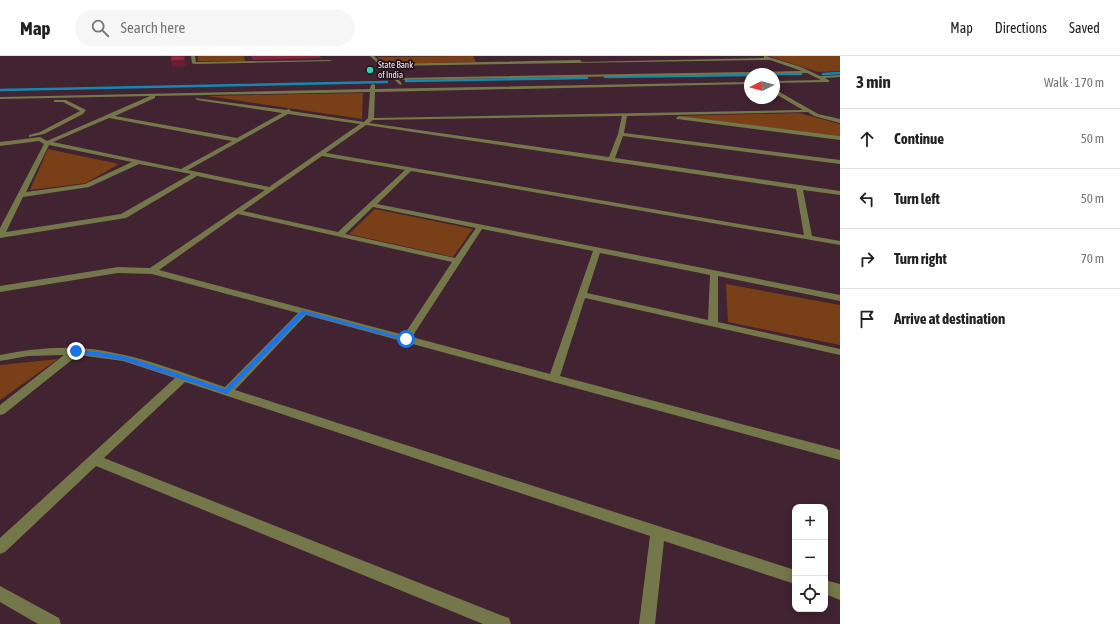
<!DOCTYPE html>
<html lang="en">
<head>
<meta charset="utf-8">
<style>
  :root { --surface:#fff; --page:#f6f6f6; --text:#222; --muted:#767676; --line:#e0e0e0 }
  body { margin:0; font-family:"Asap Condensed",sans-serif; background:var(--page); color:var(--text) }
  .controls { position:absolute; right:12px; bottom:12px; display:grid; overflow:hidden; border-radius:8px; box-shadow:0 2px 10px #0003 }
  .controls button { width:36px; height:36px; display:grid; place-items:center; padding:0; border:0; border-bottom:1px solid var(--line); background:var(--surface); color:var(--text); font:20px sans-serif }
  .compass { position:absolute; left:744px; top:12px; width:36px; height:36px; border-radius:50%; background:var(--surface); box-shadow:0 2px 10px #0003; rotate:265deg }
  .stop { position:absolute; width:12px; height:12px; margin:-9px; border:3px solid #1a73e8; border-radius:50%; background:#fff }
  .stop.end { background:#1a73e8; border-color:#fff; box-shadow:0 1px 4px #0008 }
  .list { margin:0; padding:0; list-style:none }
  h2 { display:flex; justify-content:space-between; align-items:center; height:52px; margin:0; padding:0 16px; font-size:17px }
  h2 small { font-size:13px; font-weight:400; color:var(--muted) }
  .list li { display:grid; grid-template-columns:26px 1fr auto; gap:12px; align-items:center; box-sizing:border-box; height:60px; padding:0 16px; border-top:1px solid var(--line) }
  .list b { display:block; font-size:15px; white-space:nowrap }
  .list em { font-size:13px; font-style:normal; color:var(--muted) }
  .icon { flex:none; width:22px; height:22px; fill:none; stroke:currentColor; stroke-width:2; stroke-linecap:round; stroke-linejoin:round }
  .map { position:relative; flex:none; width:840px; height:568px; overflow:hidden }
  header { display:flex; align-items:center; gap:24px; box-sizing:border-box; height:56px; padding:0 20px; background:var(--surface); border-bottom:1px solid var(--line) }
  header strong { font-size:19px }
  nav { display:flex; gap:22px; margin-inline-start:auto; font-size:14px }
  .search { width:280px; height:36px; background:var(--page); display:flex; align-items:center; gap:10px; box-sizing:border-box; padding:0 14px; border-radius:22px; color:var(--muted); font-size:15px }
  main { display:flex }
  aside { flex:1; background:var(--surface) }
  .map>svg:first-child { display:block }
  .green { fill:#793f17 }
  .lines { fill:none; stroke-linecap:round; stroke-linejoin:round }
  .stream { stroke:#1288b4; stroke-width:2.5 }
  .minor { fill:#74774a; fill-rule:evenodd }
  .wall { fill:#82253a }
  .shaded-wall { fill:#6a1e30 }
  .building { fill:#972b44; stroke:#6a1e30 }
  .route { fill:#1a73e8 }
  .poi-dot { fill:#2bd5ac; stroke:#201218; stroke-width:1.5 }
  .labels { text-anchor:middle; stroke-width:3.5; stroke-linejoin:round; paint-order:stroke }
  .far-poi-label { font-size:9px; fill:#fee9f2; stroke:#201218; text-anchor:start }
</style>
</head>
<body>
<header>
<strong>Map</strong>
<div class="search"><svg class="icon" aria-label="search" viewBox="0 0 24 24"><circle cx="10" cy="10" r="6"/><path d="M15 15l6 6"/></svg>Search here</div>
<nav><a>Map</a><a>Directions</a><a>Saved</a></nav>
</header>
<main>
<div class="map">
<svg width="840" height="568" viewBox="0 0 840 568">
  <rect width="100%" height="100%" fill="#422331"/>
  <path class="green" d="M198,0H244L245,5H198Z
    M473,0L476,6L384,8L377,1Z
    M769,0H840V15L818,16Z
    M363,37L362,63L207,40Z
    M799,57L840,68V80L676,60Z
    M48,93L119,108L86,127L30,134Z
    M375,153L473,173L453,201L349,178Z
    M726,228L840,249V289L728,266Z
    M58,303L0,344V309Z"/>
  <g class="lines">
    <path class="stream" d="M774,18H801
      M823,18L840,17
      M605,21L750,19
      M406,25L587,22
      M0,34L387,26"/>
    <path class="minor" d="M191,0H195L196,6L330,4L332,5L194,8L192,7Z
      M370,0H374L382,8L580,4L582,6L764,2V0H766L801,11L820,20L840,19V21L825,22L830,25L828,26L774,27V25L821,24L807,17L399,24L402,28L400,29ZM770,4L802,15L396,22L385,10Z
      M750,26V28L375,36L374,62L803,54L774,37V34H776L818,58L840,63V67L814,60L808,56L627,60L624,77L840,104V108L623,80L615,102L840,135V139L803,134L812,180L840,185V189L411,115L377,148L840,239V245L718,220V266L840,293V299L585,242L560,320L840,394V404L306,259L235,334L795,514V528L664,485L655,568H639L650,480L185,326L104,402L503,560L509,562L511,568H483L96,410L5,496L0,498V482L175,322L123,305L78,299L4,358L0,359V349L64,299L28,300L0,305V299C25,294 50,291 76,292C127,294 177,315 225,331L298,257L152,218L118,217L0,236V230L118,211L150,212L265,134L197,120L126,162L0,182V172L44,88L39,85L0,90V86L40,81L47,85L150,40L0,43V41L370,33L371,29L373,28L375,29V33ZM370,36L368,62L364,66L291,55L289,53L286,54L195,42L197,44L282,57L237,82L115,60L155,42V40ZM288,58L360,68L269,131L188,114ZM622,60L618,78L609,101L369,67L373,64ZM109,62L232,85L181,113L53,86ZM366,69L796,133L804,179L326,97ZM49,89L132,106L85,128L26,136ZM322,100L405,114L338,176L243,155ZM139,108L191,118L121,158L6,176L23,141L89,131ZM373,151L476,172L455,202L345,178ZM238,158L452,206L404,279L159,214ZM482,173L593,195L550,318L412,281ZM600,197L710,219L708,264L587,237Z
      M54,44H66L86,54L83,58L44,78L29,81V79L40,76L80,55L63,46H54Z
      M679,60L840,80V84L677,63L676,62Z
      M825,524L840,528V544L825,538Z
      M0,530L59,562L61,568H38L0,546Z"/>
  </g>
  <path class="wall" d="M251,0H320L321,2L253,4Z"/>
  <path class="shaded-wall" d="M184,0H185L186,10L172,11L171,5Z"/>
  <path class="building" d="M171,0H184L185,4L171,5Z"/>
  <path class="route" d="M302,254L409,283L406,285L305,258L227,338L123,304L76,297L73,295L76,293L124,300L225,333Z"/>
  <circle class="poi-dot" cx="370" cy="14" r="4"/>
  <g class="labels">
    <g class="far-poi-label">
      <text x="378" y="12">State Bank<tspan x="378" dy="10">of India</tspan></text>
    </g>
  </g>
</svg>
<div class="controls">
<button>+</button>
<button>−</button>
<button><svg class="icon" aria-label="locate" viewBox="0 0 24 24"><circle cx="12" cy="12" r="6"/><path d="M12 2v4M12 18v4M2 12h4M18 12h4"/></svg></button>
</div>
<svg class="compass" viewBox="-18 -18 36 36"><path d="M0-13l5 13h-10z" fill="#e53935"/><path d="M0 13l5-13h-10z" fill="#767676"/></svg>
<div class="stop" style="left:406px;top:283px"></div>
<div class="stop end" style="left:76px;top:295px"></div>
</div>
<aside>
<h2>3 min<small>Walk · 170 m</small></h2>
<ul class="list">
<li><svg class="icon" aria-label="ahead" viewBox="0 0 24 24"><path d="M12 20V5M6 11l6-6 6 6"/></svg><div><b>Continue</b></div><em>50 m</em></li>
<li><svg class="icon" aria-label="left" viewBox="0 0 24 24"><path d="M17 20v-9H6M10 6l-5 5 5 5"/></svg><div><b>Turn left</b></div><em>50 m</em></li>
<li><svg class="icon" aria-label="right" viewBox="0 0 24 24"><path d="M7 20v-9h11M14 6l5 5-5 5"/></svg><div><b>Turn right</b></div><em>70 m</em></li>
<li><svg class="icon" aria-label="arrive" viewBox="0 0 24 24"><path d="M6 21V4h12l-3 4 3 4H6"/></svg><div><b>Arrive at destination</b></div></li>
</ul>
</aside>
</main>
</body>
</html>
